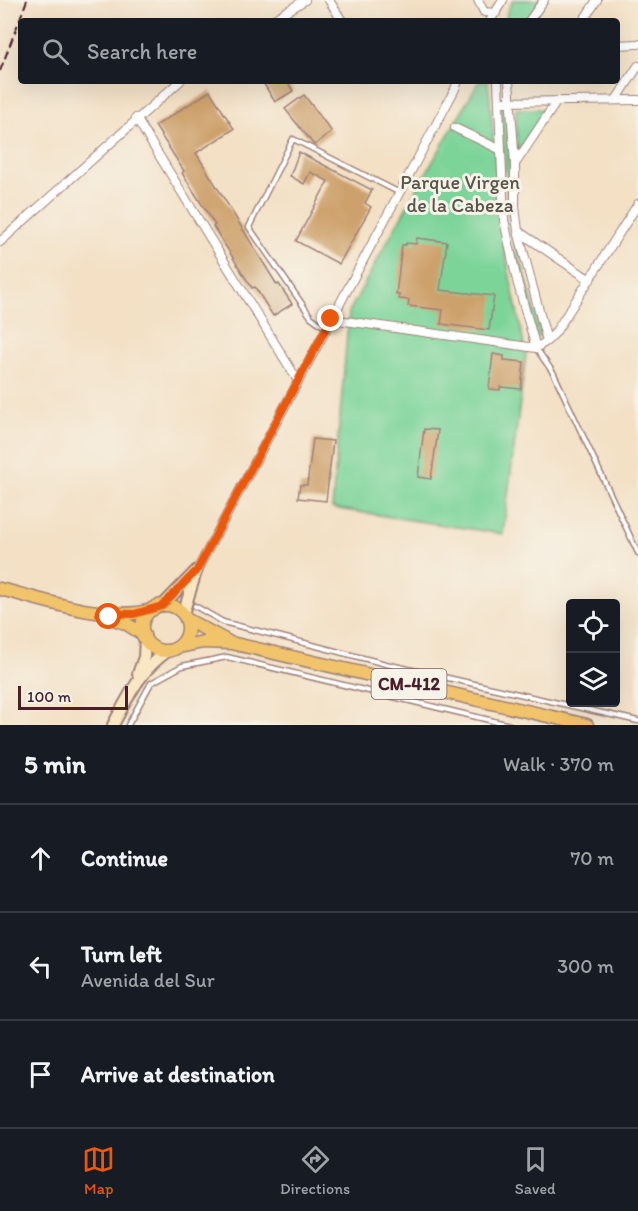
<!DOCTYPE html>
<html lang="en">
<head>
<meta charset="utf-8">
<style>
  :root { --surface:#171b24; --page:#20242c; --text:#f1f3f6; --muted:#9ea1a6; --line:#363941; --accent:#ea580c }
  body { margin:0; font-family:Itim,sans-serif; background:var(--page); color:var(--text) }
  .controls { position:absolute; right:18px; bottom:18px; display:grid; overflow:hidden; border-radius:6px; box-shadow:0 6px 24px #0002 }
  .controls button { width:54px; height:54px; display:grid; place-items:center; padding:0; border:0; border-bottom:2px solid var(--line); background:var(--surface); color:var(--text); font:30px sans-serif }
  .scale { position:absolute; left:18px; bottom:15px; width:110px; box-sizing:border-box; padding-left:6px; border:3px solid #4a1f2b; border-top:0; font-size:16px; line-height:21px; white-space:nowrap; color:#4a1f2b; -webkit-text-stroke:4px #f7f3e8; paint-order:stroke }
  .stop { position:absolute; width:18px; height:18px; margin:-14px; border:4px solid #ea580c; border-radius:50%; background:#fff }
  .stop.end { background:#ea580c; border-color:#fff; box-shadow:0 2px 6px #0008 }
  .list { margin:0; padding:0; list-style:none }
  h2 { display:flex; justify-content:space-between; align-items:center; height:78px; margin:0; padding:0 24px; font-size:26px }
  h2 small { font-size:20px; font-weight:400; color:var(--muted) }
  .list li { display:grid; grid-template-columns:39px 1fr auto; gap:18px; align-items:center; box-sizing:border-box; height:108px; padding:0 24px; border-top:2px solid var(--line) }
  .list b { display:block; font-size:22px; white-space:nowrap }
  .list p { margin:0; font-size:20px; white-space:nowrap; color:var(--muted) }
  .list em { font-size:20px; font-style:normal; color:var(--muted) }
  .icon { flex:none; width:33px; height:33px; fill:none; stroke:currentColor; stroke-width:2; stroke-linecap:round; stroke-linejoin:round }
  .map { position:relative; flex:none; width:638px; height:725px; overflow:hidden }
  .search { position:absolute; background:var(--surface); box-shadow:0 6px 24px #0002; left:18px; right:18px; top:18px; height:66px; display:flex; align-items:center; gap:15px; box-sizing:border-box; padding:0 21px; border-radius:6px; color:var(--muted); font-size:22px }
  .sheet { height:402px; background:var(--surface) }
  nav { display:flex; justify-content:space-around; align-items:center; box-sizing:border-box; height:84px; border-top:2px solid var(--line); background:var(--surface); font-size:16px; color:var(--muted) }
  nav a { display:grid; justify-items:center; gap:3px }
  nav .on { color:var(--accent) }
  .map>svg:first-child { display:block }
  .green { fill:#7cd499; stroke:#637a62; stroke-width:1.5 }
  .building { fill:#cda16c }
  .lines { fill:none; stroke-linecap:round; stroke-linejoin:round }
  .service-casing { stroke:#9e8078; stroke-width:7 }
  .minor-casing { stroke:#9e8078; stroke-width:10 }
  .secondary-casing { stroke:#9e8078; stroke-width:14 }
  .primary-casing { stroke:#9e8078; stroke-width:15 }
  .service { stroke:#fff; stroke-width:4 }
  .minor { stroke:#fff; stroke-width:8 }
  .secondary { stroke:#f9e7c3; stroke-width:10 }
  .primary { stroke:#f1c36a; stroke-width:12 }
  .rail { stroke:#4a1f2b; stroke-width:2; stroke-dasharray:9 4.5; stroke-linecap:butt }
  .route { stroke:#ea580c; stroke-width:8 }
  .labels { text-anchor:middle; stroke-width:6; stroke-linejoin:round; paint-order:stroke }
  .shield { fill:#f7f3e8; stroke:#7e5f64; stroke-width:1.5 }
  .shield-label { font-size:18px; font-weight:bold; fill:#4a1f2b }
  .park-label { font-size:20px; fill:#59554c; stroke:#f7f3e8 }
</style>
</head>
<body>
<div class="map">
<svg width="638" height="725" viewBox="0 0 638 725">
  <rect width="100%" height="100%" fill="#f7f3e8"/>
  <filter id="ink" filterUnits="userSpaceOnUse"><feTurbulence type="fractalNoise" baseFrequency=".0167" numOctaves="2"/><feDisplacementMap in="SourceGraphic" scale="12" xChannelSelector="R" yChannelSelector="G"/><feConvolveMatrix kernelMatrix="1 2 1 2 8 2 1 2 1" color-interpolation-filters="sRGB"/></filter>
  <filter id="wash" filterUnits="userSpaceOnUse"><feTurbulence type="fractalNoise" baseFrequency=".008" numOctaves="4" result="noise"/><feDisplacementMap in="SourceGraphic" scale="24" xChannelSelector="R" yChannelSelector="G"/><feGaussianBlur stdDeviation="1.35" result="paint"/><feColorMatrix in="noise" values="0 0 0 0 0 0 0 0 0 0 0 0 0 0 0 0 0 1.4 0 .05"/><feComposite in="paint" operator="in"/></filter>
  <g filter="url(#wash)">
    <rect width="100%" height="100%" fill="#f3e0c5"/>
    <path class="green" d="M513,0H544L528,21H506L507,12Z
      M479,81H488L504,247L526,355L503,534L332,508L349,312L397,224Z
      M501,108H507L513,220L521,261L542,336L537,337L509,226Z
      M516,109H547L517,153Z"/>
    <g id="blocks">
      <path class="building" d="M262,81H287L293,91L275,102Z
        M210,91L234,129L196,153L277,285L279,284L292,304L273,316L255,287L252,288L213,226L215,225L182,173L184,171L155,126Z
        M304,95L332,132L314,145L285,109Z
        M299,152L372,190L365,203L371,207L339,264L296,241L328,181L310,172L304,184L290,176Z
        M417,238L447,242L440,290L494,296L489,330L441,324L443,310L408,306L409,300L399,299V295H396L402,245H406V243L416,244Z
        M493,354L504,356V360L524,362L521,389L500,387V390L489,389Z
        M424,429L438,430L431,479L418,477Z
        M313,439L333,441L326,501L298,498L300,485H307Z"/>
    </g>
  </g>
  <g filter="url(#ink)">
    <use href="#blocks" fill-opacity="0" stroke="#9e8078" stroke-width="1.5"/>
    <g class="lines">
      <defs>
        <path id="service" d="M326,328L311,317L249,227L293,139L398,192
          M536,348L554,374L638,553
          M195,606L223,622L386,664L638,721
          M128,725L151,683L182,666L227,657L510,725"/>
        <path id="minor" d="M329,0L342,21
          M478,0L484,12L496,13
          M271,21L305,0
          M490,21L503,0
          M529,21L544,0
          M583,21L597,0
          M617,45L638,44
          M498,81L504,220L517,281L536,348
          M616,100L638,66
          M499,102L638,100
          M136,118L298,381
          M455,128L499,149
          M515,164L557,101
          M518,231L590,280
          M0,242L180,81
          M331,319L536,348L547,341L518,231L515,207V164L509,81
          M547,341L555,333L638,204
          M197,570L455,89L458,81"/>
        <path id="secondary" d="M162,606L197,570
          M183,614L196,572
          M138,674L144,657L145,638
          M113,725C128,697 141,669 168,651"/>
        <path id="primary" d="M0,589C45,600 107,623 152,610
          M142 628a23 23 0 1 1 46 0a23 23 0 1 1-46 0Z
          M111,618L125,623L144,635
          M186,619L227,641
          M179,647L203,642L231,643L587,725"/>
      </defs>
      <use href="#service" class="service-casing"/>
      <use href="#minor" class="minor-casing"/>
      <use href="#secondary" class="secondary-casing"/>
      <use href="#primary" class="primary-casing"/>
      <use href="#service" class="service"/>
      <use href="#minor" class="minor"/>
      <use href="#secondary" class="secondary"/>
      <use href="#primary" class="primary"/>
      <path class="rail" d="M0,71L27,0"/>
    </g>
  </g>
  <g class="lines" filter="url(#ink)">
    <path class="route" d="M109,617L99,613L134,614L162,606L197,570L331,319"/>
  </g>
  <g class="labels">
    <rect class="shield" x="371.5" y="669" width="75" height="30" rx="4.5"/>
    <g class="shield-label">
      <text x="409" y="690">CM-412</text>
    </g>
    <g class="park-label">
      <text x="460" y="189">Parque Virgen<tspan x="460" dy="23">de la Cabeza</tspan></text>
    </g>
  </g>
</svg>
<div class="controls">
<button><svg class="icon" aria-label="locate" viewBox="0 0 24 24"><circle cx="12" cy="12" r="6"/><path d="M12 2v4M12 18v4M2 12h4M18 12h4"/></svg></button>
<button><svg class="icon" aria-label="layers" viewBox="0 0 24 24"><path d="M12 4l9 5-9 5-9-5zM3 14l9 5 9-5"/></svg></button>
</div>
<div class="scale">100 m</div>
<div class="stop" style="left:109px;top:617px"></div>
<div class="stop end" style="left:331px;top:319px"></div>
<div class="search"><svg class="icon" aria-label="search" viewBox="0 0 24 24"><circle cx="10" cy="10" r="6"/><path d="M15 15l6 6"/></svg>Search here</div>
</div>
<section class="sheet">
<h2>5 min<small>Walk · 370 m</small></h2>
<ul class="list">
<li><svg class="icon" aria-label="ahead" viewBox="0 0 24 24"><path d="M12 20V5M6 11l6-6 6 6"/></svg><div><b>Continue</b></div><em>70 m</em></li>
<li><svg class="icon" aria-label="left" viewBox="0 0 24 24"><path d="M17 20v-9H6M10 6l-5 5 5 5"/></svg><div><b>Turn left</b><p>Avenida del Sur</p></div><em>300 m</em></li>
<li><svg class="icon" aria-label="arrive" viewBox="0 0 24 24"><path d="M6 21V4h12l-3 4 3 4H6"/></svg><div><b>Arrive at destination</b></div></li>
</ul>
</section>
<nav>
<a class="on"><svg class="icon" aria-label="map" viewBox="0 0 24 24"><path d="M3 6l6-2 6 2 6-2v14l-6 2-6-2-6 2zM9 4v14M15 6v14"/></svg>Map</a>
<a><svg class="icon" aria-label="directions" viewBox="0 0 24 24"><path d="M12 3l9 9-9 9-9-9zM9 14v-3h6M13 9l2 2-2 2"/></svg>Directions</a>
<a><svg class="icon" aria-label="saved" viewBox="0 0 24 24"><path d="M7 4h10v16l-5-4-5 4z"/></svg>Saved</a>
</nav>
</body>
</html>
